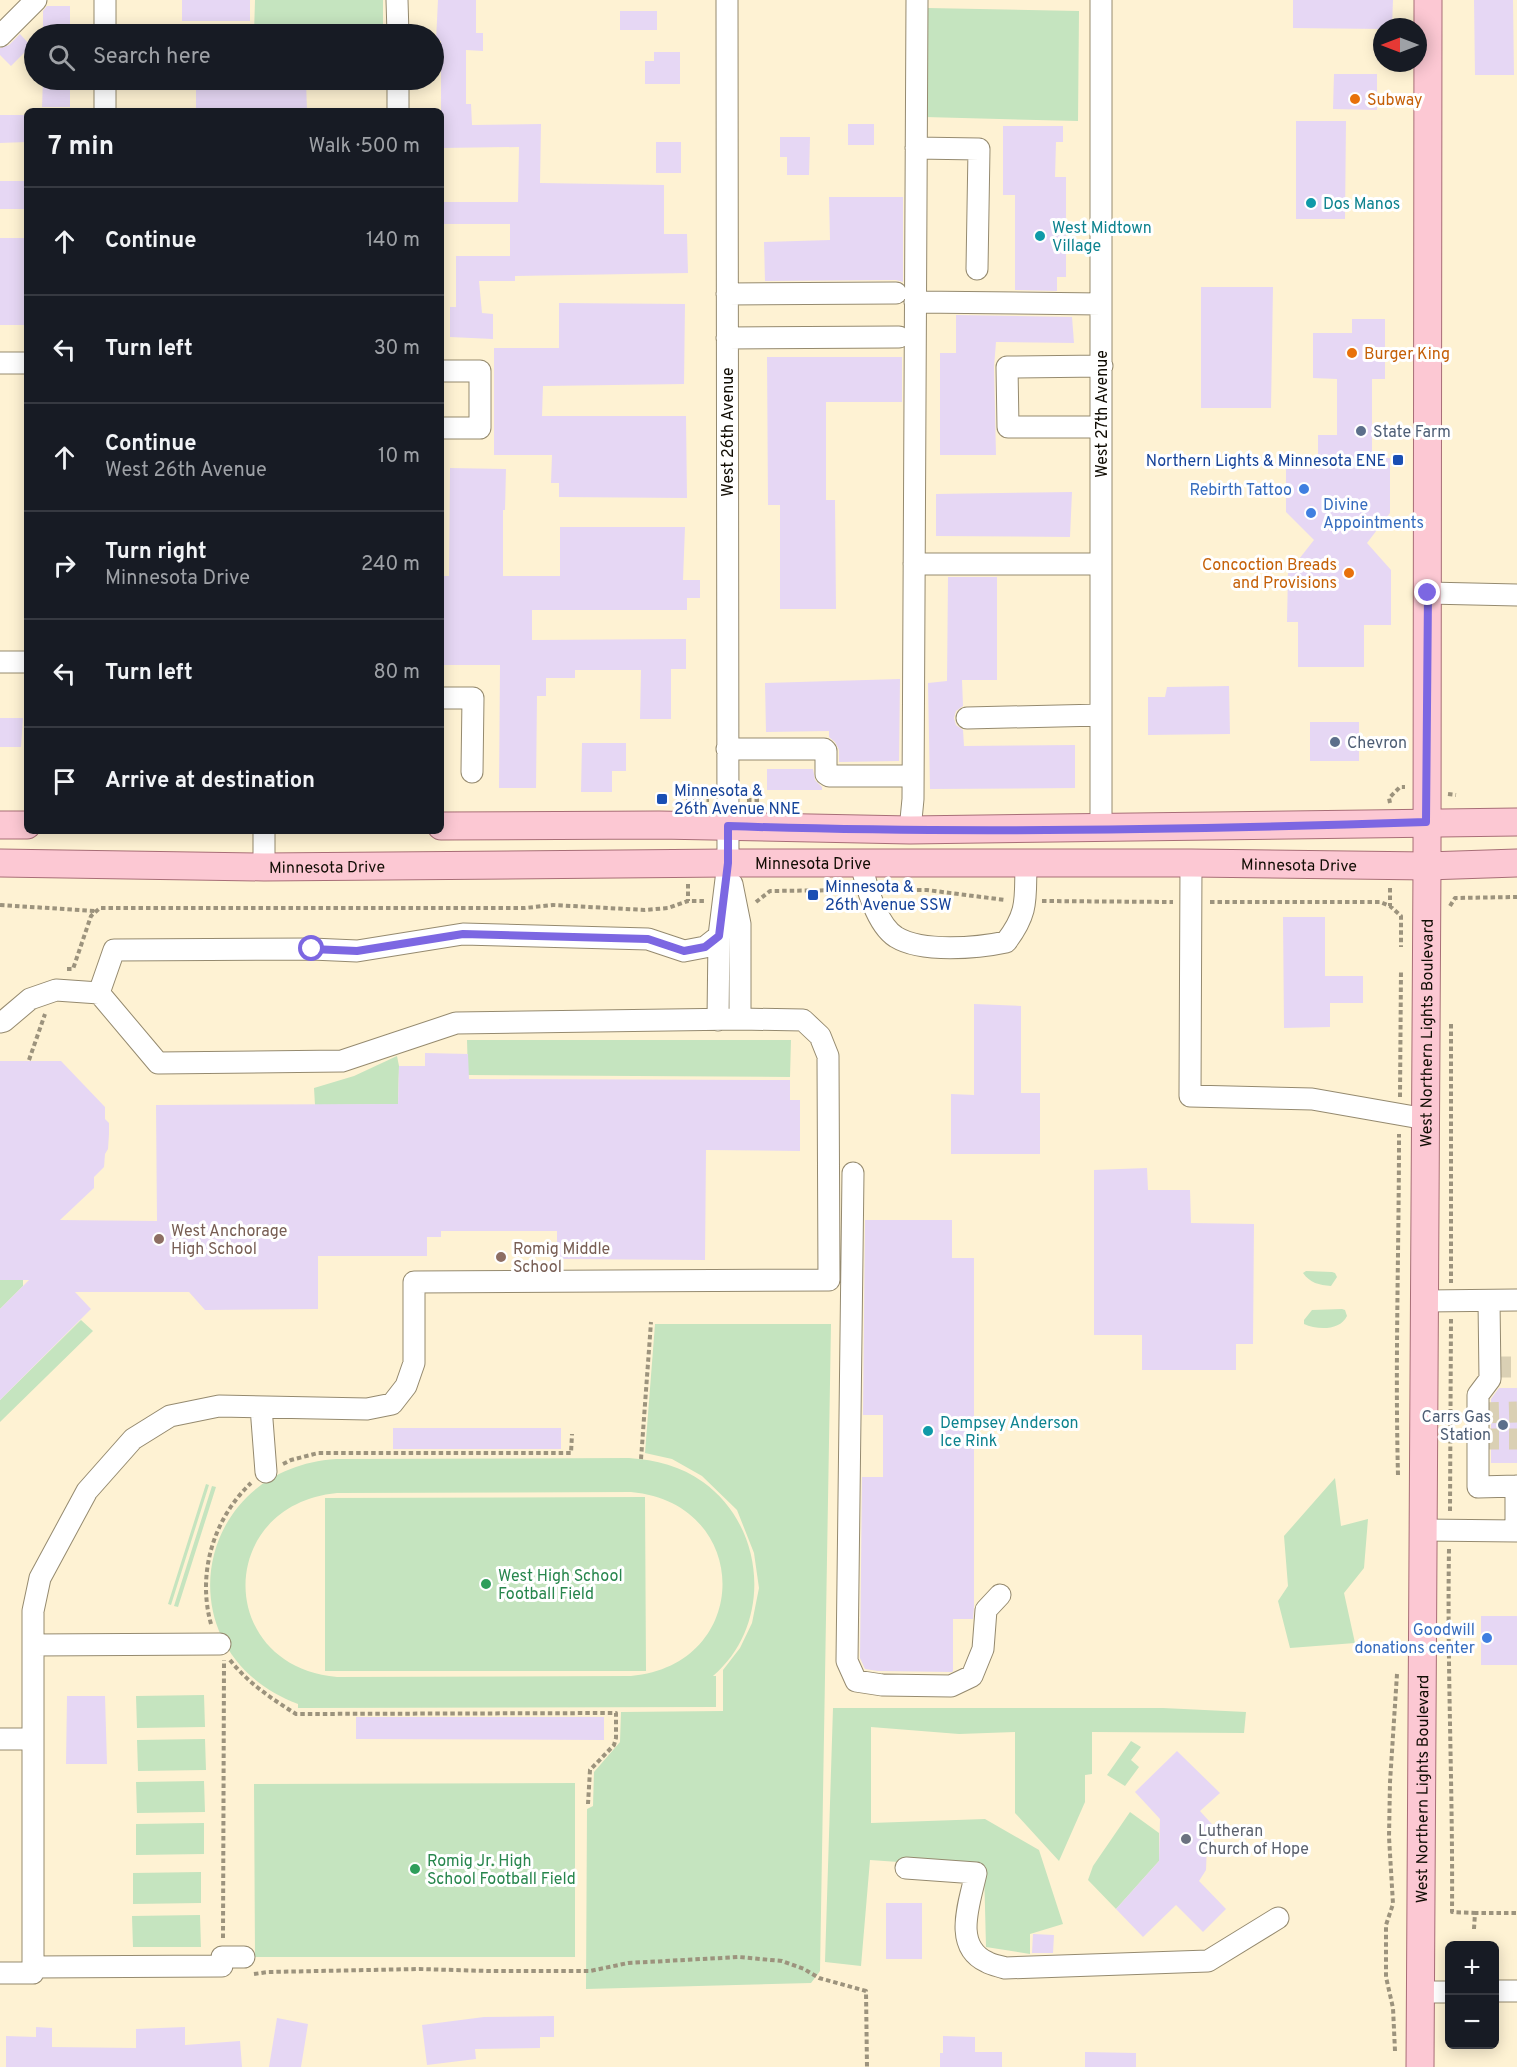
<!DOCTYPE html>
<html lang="en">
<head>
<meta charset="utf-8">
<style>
  :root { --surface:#171b24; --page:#20242c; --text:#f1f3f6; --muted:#9ea1a6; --line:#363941 }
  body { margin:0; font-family:Overpass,sans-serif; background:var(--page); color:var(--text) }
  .controls { position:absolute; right:18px; bottom:18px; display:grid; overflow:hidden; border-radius:9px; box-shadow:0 3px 15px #0003 }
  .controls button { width:54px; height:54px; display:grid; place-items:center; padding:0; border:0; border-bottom:2px solid var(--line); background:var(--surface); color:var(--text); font:30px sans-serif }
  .compass { position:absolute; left:1373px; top:18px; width:54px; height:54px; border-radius:50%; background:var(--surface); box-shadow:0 3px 15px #0003; rotate:270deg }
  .stop { position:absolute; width:18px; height:18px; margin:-14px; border:4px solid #7c67e2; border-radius:50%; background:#fff }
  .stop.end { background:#7c67e2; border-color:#fff; box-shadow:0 2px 6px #0008 }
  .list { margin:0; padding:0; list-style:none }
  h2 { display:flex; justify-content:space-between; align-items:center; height:78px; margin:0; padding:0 24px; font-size:26px }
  h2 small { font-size:20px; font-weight:400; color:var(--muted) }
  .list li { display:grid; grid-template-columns:39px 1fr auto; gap:18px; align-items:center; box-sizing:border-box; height:108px; padding:0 24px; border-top:2px solid var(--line) }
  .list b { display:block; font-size:22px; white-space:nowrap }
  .list p { margin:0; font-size:20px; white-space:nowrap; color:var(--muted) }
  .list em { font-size:20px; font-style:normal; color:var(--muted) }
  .icon { flex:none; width:33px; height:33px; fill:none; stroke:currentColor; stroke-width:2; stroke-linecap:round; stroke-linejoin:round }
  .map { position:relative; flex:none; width:1517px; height:2067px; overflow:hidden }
  .search { position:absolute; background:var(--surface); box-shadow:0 3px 15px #0003; left:24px; top:24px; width:420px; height:66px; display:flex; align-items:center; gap:15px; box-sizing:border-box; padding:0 21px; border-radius:33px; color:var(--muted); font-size:22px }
  .panel { position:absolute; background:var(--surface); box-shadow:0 3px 15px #0003; left:24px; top:108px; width:420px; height:726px; border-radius:9px }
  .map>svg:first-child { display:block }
  .green { fill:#c5e4bf; fill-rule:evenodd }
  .building { fill:#e6d7f4 }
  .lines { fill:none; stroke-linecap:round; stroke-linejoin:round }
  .minor-tunnel { stroke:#dad0b4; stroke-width:21; stroke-dasharray:21 10; stroke-linecap:butt }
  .minor-casing { stroke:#958a6f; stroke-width:23 }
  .major-casing { stroke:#a86e77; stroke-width:29 }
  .path { stroke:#9c937d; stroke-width:4; stroke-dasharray:4.5 3; stroke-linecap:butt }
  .minor { stroke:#fff; stroke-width:21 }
  .major { stroke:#fcc8d3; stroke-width:27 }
  .route { stroke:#7c67e2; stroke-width:8 }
  .food-dot { fill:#e8710a; stroke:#fff; stroke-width:2 }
  .culture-dot { fill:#0f9aa8; stroke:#fff; stroke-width:2 }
  .service-dot { fill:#5c6f8a; stroke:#fff; stroke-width:2 }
  .transit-dot { fill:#1a4fb4; stroke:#fff; stroke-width:2 }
  .shop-dot { fill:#3f7fe0; stroke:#fff; stroke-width:2 }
  .education-dot { fill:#8d6e63; stroke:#fff; stroke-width:2 }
  .leisure-dot { fill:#2e9e5b; stroke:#fff; stroke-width:2 }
  .worship-dot { fill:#6b7280; stroke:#fff; stroke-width:2 }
  .labels { text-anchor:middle; stroke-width:6; stroke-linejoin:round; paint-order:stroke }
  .food-label { font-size:16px; fill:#c56008; stroke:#fff; text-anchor:start }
  .culture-label { font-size:16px; fill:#0d838f; stroke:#fff; text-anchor:start }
  .street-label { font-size:16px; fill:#110d04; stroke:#fff }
  .service-label { font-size:16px; fill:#4e5e75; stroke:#fff; text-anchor:start }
  .transit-label { font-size:16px; fill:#164399; stroke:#fff; text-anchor:start }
  .shop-label { font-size:16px; fill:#366cbe; stroke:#fff; text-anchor:end }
  .education-label { font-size:16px; fill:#785e54; stroke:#fff; text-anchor:start }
  .leisure-label { font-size:16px; fill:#27864d; stroke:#fff; text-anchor:start }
  .worship-label { font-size:16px; fill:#5b616d; stroke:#fff; text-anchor:start }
</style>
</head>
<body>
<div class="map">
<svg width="1517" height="2067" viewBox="0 0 1517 2067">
  <rect width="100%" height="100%" fill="#fef2d3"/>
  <path class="green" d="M255,0H383V34H254Z
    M928,8L1079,11L1078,121L925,117Z
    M467,1040H791L790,1077L468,1075Z
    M397,1056L399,1066L398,1104L315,1105L314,1088L354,1076Z
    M1306,1271L1332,1272L1335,1273L1337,1277L1331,1286C1319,1285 1310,1283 1303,1273Z
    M0,1280H23V1286L0,1309Z
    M1342,1309L1345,1310L1347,1316C1340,1331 1317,1330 1304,1324V1320L1312,1310Z
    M81,1320L93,1331L0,1422V1400Z
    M655,1324H831L820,1971L811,1983L586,1989L587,1809L593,1806L594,1772L620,1742L621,1712L723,1711V1670L740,1648L752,1623L759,1588L754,1553L737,1510L702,1476L672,1459L645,1453Z
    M629,1458C656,1460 681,1466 703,1482C766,1527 773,1625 713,1676H716V1707L298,1708V1704C162,1653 191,1469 336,1459ZM631,1492C753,1503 753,1665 631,1676L337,1677C215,1666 215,1505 337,1493Z
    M1335,1478L1341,1526L1368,1519L1364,1568L1344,1593L1355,1643L1290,1648L1278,1601L1288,1586L1284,1536Z
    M206,1484L209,1485L171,1605L168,1604Z
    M212,1486L216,1487L178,1607L174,1606Z
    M645,1497L646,1671H325V1498Z
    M204,1695L205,1727L137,1728L136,1696Z
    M833,1708H1163L1246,1712L1244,1733L1092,1732V1774L1085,1775V1802L1059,1861L1015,1813V1732L959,1734L871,1727V1823L985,1819L1039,1850L1063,1924L1030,1934V1954L986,1947L984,1868L870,1860L861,1966L825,1962Z
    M205,1739L206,1770L138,1771L137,1740Z
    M1131,1741L1141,1747L1131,1760L1139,1767L1125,1786L1107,1775Z
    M204,1781L205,1812L137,1813L136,1782Z
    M575,1783V1957H255L254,1784Z
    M1130,1812L1159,1833V1861L1116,1909L1088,1880L1093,1866Z
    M204,1823V1854L136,1855V1824Z
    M201,1872V1903L133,1904V1873Z
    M200,1915L201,1947H133L132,1916Z"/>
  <path class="building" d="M182,0H250V21H182Z
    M438,0H476V33H483V51L466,50V104H471L472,125L541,124L540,183L664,185V234H687L688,273L515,276V281H479L482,313L493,314V339L450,337V307H456V256H510V224H442V202H518L519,147L441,148V41H436Z
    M1293,0H1393L1392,27H1382V29L1293,28Z
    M1474,0H1513L1514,75H1475Z
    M47,6H70V34H43V11Z
    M620,11H657V30H620Z
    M20,34L31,46L11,66L0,55V48L9,45Z
    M654,52H680V84H645V61H654Z
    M1334,74H1377V110L1333,109Z
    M43,80H70V107H42Z
    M196,80H306L307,111H196Z
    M0,115H27V142L0,143Z
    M1296,121H1346L1345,219H1296Z
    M848,124H874V145H848Z
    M1003,126H1063V142H1056L1055,177H1066V277H1057V291L1015,290V195H1003Z
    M780,137H810L809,175H787V157H780Z
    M656,142H681V173H656Z
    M0,181H27V209H0Z
    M829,197H903V282L896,280L765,281L764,242L830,240Z
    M0,238H25V325H0Z
    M1201,287H1273L1271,408H1201Z
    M559,303L685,304L684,384L543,386L542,416H686L687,498L559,497V483H551L552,455H494V348H559Z
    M956,315L1072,317L1074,343L996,342L994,367L996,455H940V353H956Z
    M1352,319H1385V379H1372V458H1390V513L1367,543L1391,570V625H1364V667H1298V622H1287L1288,573L1314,540L1286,512V461H1318V435H1337V379L1313,378V333H1352Z
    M767,357H902V402H826V500H835L836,609H780V505H768Z
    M450,468L506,469L505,510H503V576H560V527H685L683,580H700V598H687V610H532V640L686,639V669H671V719H640L641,670H575V678H546V696H537L536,788H499L500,665H441V576H449Z
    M1072,492L1070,537L936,536V494Z
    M948,577H997V680H962L963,706L956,711L954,718L956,725L963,730L964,746L1075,745V788L930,789L928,683L947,681Z
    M900,679L899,761L839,762V750L835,742L829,737V731L766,732L765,683Z
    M1229,686L1230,734L1148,735V697H1165L1167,687Z
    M0,718H23L21,747H0Z
    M1310,722H1359V761H1310Z
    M582,743H626V771H612V792H581Z
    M767,769H813L815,780L822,787V790H767Z
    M1283,917H1325V976H1363V1003H1330V1027L1284,1028Z
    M974,1004L1021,1006V1093H1040V1154H951V1094L974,1095Z
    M425,1053L468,1054L469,1079L790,1080V1100H800V1151L706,1150L705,1260L557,1259V1231H441V1237H427V1256H318V1309L205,1310L189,1292H75L91,1309L0,1400V1309L29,1280H0V1061H61L105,1107V1119L109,1123V1134L108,1149L105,1154L104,1167L94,1177V1188L60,1220L157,1221L156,1105L398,1104L399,1066H425Z
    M1147,1168L1148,1190H1190L1191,1223L1254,1224L1253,1344H1236V1370H1142V1335H1094V1170Z
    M865,1220H952V1258H974V1607L973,1619H953V1671L952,1672L878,1671L865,1669L860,1658L862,1477H883V1415H863Z
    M1499,1388H1517V1463H1491V1399Z
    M393,1428H561V1449H393Z
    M1481,1616H1517V1665H1481Z
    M67,1696H105L107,1764H66Z
    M356,1717H604V1740L356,1739Z
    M1177,1751L1220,1793L1200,1811L1219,1832L1207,1844L1206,1870L1199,1881L1226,1909L1203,1932L1176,1905L1143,1937L1116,1909L1159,1861L1160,1819L1135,1792Z
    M886,1903H922V1959H886Z
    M1033,1934L1054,1935L1053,1953H1032Z
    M554,2016V2037H540V2048L475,2049L476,2059L427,2065L422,2025L484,2017Z
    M277,2018L308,2024L301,2067H269Z
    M36,2027L52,2028V2047L136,2048V2029L185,2027V2045L240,2041L242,2067H6V2036L36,2037Z
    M943,2036L975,2037V2052H1002V2067H940V2053H943Z
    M1085,2052L1136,2053V2067H1085Z"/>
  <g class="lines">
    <path class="minor-tunnel" d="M1490,1367H1517
      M1478,1413L1517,1412
      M1478,1439H1517"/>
    <defs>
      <path id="minor" d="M397,0L398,34
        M105,34V0
        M0,36L36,0
        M398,80V111
        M105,111V80
        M916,148L979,149L977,269
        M727,294L896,293
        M915,302L1101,304
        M727,338L899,337
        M0,363H27
        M441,371H480V428H441
        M1101,427H1008L1007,367L1102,366
        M914,564H1101
        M1428,593L1517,595
        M0,662H27
        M441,698H473L472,772
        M967,718L1101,715
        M727,749H824L826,751V774L829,776H913
        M1101,829V0
        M910,830L913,799L917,0
        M861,863C866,885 876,924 896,937C922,953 978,948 1006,942C1029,912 1025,899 1026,863
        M1191,863L1190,1096L1312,1099L1426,1119
        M264,867V831
        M732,884L740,924V1019
        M718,1020L719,936L728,863L727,0
        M0,1022L4,1021L30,999L56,990L99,993L114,950L312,949L357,951L463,934L648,939L684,951L705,947L719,936
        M853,1173L847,1661L856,1681L882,1685L951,1686L972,1676L983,1649L986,1610L1000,1595
        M1425,1301L1517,1300
        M1489,1301L1490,1379L1478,1395V1487L1517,1486
        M261,1407L266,1472
        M1516,1486V1531
        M1423,1530L1517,1531
        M33,1645L220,1644
        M0,1739H33
        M906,1868L976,1873C970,1902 952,1946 987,1962C992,1965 999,1966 1005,1968L1208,1961L1278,1918
        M33,1967L222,1966V1957H244
        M0,1973H33V1611L40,1578L87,1491L133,1439L170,1416L219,1406L367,1409L392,1404L406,1386L414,1363V1282L829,1280L828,1056L820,1036L803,1020L740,1019L456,1023L342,1061L158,1063L99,993
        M1494,1991H1517
        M1420,1992H1450"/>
      <g id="major">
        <path d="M0,825H27"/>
        <path d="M441,826L659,825L910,830L1517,822"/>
        <path id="s1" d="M0,863L264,867L728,863H1191L1427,866L1517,863"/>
        <path id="s2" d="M1420,2067L1427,866L1428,0"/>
      </g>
    </defs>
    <use href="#minor" class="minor-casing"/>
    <use href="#major" class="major-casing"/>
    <path class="path" d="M1448,794L1456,795
      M747,800H761
      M1390,803L1389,798L1400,787H1405
      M688,804V800H709
      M688,884V901
      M1390,888V906
      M887,890H927L1005,900
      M1042,901L1173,902
      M756,902L770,891L850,890
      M1210,902H1380L1390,906L1401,916V947
      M0,905L95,911
      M1450,906L1455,898L1517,897
      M67,969H73L91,916L100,908H525L553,905L645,910L668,908L688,901H704
      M1451,1024V1283
      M29,1060L45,1014
      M1400,1097L1401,970
      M641,1459L651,1322
      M283,1464L291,1460L318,1453H571L572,1434
      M1398,1475C1395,1361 1399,1248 1399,1134
      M1450,1511L1451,1318
      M1449,1549C1447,1670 1453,1791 1452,1912L1475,1913
      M211,1624C197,1574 213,1519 251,1483
      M230,1660C248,1683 272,1699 296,1714L616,1713V1738L614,1745L590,1770L588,1804
      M1474,1929L1475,1913H1517
      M223,1938L224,1660
      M254,1974L268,1972L419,1969L488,1971H590L628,1963L739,1957L782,1961L804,1969L819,1978L866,1991L867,2067
      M1395,2051L1393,2008L1386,1977V1925L1393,1904L1389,1837L1390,1782L1397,1674"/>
    <use href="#minor" class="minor"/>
    <use href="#major" class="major"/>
  </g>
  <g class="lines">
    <path class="route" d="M312,949L357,951L463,934L648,939L684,951L705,947L719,936L728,863V826C960,834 1193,830 1426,822L1428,593"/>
  </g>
  <g class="food-dot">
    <circle cx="1355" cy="99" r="6"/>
    <circle cx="1352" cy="353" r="6"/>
    <circle cx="1349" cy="573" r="6"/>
  </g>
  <g class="culture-dot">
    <circle cx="1311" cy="203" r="6"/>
    <circle cx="1040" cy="236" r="6"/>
    <circle cx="928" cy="1431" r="6"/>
  </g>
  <g class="service-dot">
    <circle cx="1361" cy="431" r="6"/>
    <circle cx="1335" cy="742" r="6"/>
    <circle cx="1503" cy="1425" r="6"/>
  </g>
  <g class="transit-dot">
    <rect x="1392" y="454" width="12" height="12" rx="3"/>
    <rect x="656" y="793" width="12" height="12" rx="3"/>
    <rect x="807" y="889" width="12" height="12" rx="3"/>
  </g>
  <g class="shop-dot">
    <circle cx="1304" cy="489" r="6"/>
    <circle cx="1311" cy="513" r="6"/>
    <circle cx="1487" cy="1638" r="6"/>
  </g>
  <g class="education-dot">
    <circle cx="159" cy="1239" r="6"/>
    <circle cx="501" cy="1257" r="6"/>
  </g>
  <g class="leisure-dot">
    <circle cx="486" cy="1584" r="6"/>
    <circle cx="415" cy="1869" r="6"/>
  </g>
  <circle class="worship-dot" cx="1186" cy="1839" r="6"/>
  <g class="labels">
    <g class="food-label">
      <text x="1367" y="105">Subway</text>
      <text x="1364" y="359">Burger King</text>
      <text x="1337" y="570" text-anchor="end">Concoction Breads<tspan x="1337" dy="18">and Provisions</tspan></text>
    </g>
    <g class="culture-label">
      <text x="1323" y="209">Dos Manos</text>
      <text x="1052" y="233">West Midtown<tspan x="1052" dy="18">Village</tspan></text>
      <text x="940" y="1428">Dempsey Anderson<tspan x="940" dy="18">Ice Rink</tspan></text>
    </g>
    <g class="street-label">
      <text transform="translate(1101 414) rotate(-90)" y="6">West 27th Avenue</text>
      <text transform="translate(727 432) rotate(-90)" y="6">West 26th Avenue</text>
      <text dy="6" stroke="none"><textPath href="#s1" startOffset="813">Minnesota Drive</textPath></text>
      <text dy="6" stroke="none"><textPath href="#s1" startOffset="1299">Minnesota Drive</textPath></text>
      <text dy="6" stroke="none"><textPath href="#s1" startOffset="327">Minnesota Drive</textPath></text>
      <text dy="6" stroke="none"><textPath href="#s2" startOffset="1034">West Northern Lights Boulevard</textPath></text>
      <text dy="6" stroke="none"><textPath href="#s2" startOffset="278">West Northern Lights Boulevard</textPath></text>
    </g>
    <g class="service-label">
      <text x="1373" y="437">State Farm</text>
      <text x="1347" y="748">Chevron</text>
      <text x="1491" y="1422" text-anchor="end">Carrs Gas<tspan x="1491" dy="18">Station</tspan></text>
    </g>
    <g class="transit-label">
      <text x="1386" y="466" text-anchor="end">Northern Lights &amp; Minnesota ENE</text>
      <text x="674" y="796">Minnesota &amp;<tspan x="674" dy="18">26th Avenue NNE</tspan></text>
      <text x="825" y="892">Minnesota &amp;<tspan x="825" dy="18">26th Avenue SSW</tspan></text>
    </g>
    <g class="shop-label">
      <text x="1292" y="495">Rebirth Tattoo</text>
      <text x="1323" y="510" text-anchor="start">Divine<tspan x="1323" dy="18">Appointments</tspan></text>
      <text x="1475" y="1635">Goodwill<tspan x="1475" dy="18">donations center</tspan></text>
    </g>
    <g class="education-label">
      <text x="171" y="1236">West Anchorage<tspan x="171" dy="18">High School</tspan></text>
      <text x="513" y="1254">Romig Middle<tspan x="513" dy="18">School</tspan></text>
    </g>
    <g class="leisure-label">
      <text x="498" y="1581">West High School<tspan x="498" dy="18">Football Field</tspan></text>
      <text x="427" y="1866">Romig Jr. High<tspan x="427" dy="18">School Football Field</tspan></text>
    </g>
    <g class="worship-label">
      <text x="1198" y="1836">Lutheran<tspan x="1198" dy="18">Church of Hope</tspan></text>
    </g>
  </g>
</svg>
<div class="controls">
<button>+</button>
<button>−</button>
</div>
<svg class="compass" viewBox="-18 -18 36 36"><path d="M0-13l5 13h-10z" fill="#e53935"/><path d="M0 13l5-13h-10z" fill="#9ea1a6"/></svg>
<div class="stop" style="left:312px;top:949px"></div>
<div class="stop end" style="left:1428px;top:593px"></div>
<div class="search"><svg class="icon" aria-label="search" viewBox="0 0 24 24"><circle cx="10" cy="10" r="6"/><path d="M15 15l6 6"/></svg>Search here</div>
<section class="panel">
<h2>7 min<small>Walk · 500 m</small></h2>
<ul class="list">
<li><svg class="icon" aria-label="ahead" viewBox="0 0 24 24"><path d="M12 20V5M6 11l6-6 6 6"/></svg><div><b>Continue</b></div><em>140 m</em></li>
<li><svg class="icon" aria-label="left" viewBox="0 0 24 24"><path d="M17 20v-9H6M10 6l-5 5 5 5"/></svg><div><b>Turn left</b></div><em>30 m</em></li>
<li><svg class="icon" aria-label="ahead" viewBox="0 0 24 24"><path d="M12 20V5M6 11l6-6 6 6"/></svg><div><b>Continue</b><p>West 26th Avenue</p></div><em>10 m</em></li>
<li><svg class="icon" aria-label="right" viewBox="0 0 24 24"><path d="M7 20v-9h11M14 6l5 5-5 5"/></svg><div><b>Turn right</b><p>Minnesota Drive</p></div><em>240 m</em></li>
<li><svg class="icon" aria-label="left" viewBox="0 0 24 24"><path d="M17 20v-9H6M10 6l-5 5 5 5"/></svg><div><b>Turn left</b></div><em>80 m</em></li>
<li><svg class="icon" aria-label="arrive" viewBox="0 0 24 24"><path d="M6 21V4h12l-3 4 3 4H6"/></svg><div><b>Arrive at destination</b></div></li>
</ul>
</section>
</div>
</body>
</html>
